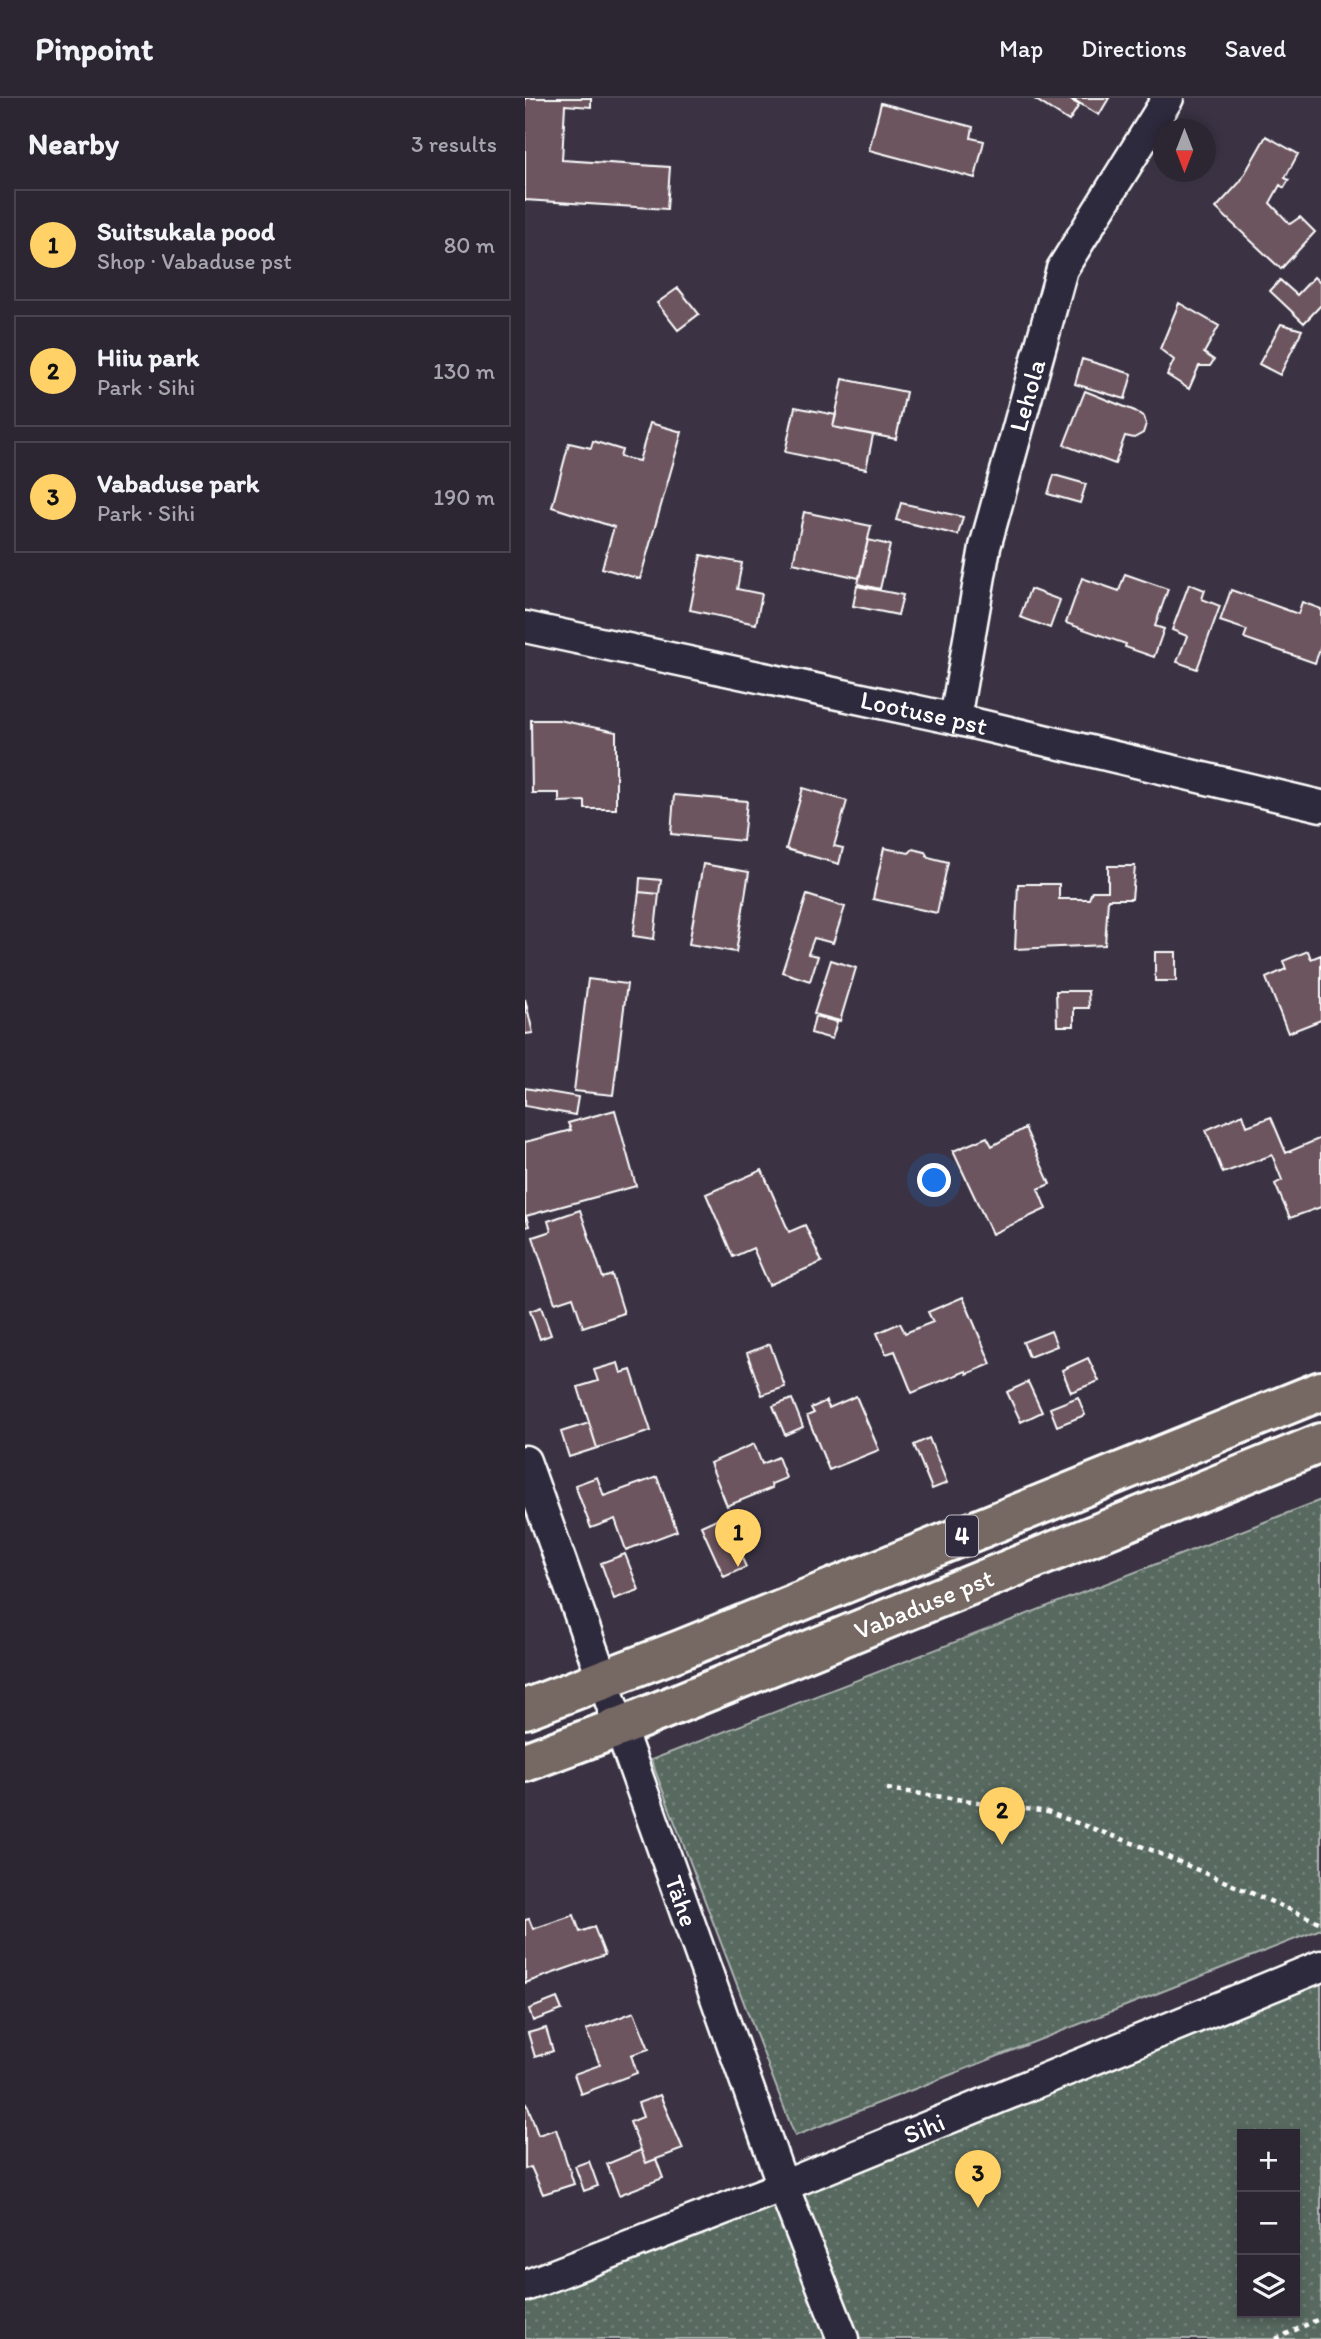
<!DOCTYPE html>
<html lang="en">
<head>
<meta charset="utf-8">
<style>
  :root { --surface:#2c2633; --page:#342e3b; --text:#f1f3f6; --muted:#a6a5ac; --line:#48434e; --accent:#ffd166 }
  body { margin:0; font-family:Itim,sans-serif; background:var(--page); color:var(--text) }
  .controls { position:absolute; right:21px; bottom:21px; display:grid; overflow:hidden; border-radius:0px; box-shadow:0 4px 10px #0003 }
  .controls button { width:63px; height:63px; display:grid; place-items:center; padding:0; border:0; border-bottom:2px solid var(--line); background:var(--surface); color:var(--text); font:35px sans-serif }
  .compass { position:absolute; left:628px; top:21px; width:63px; height:63px; border-radius:50%; background:var(--surface); box-shadow:0 4px 10px #0003; rotate:180deg }
  .you { position:absolute; left:410px; top:1083px; width:24px; height:24px; margin:-18px; border:5px solid #fff; border-radius:50%; background:#1a73e8; box-shadow:0 0 0 10px #1a73e833 }
  .badge { display:grid; place-items:center; width:46px; height:46px; border-radius:50%; background:var(--accent); color:#111; font-size:23px; font-weight:700 }
  .pin { position:absolute; translate:-50% -58px; filter:drop-shadow(0 2px 4px #0008) }
  .pin::after { content:''; position:absolute; top:37px; width:24px; height:21px; background:inherit; clip-path:polygon(0 0,100% 0,50% 100%) }
  .list { margin:0; padding:0; list-style:none }
  h2 { display:flex; justify-content:space-between; align-items:center; height:91px; margin:0; padding:0 28px; font-size:30px }
  h2 small { font-size:23px; font-weight:400; color:var(--muted) }
  .list li { display:grid; grid-template-columns:46px 1fr auto; gap:21px; align-items:center; box-sizing:border-box; height:112px; margin:0 14px 14px; padding:0 14px; border:2px solid var(--line); border-radius:0px }
  .list b { display:block; font-size:26px; white-space:nowrap }
  .list p { margin:0; font-size:23px; white-space:nowrap; color:var(--muted) }
  .list em { font-size:23px; font-style:normal; color:var(--muted) }
  .icon { flex:none; width:38px; height:38px; fill:none; stroke:currentColor; stroke-width:2; stroke-linecap:round; stroke-linejoin:round }
  .map { position:relative; flex:none; width:796px; height:2241px; overflow:hidden }
  header { display:flex; align-items:center; gap:42px; box-sizing:border-box; height:98px; padding:0 35px; background:var(--surface); border-bottom:2px solid var(--line) }
  header strong { font-size:33px }
  nav { display:flex; gap:38px; margin-inline-start:auto; font-size:24px }
  main { display:flex }
  aside { flex:1; background:var(--surface) }
  .map>svg:first-child { display:block }
  .park { fill:url(#park-dots); stroke:#acb4b0; stroke-width:2; fill-rule:evenodd }
  .building { fill:#6d555e; stroke:#fff; stroke-width:2 }
  .lines { fill:none; stroke-linecap:round; stroke-linejoin:round }
  .minor-casing { stroke:#fff; stroke-width:35 }
  .trunk-casing { stroke:#fff; stroke-width:44 }
  .path { stroke:#fff; stroke-width:4.5; stroke-dasharray:5 5; stroke-linecap:butt }
  .minor { stroke:#2f2a3d; stroke-width:30 }
  .trunk { stroke:#766964; stroke-width:38 }
  .labels { text-anchor:middle; stroke-width:5; stroke-linejoin:round; paint-order:stroke }
  .shield { fill:#2f2a3d; stroke:#c1bfc5; stroke-width:2 }
  .shield-label { font-size:24px; font-weight:bold; fill:#fff }
  .street-label { font-size:26px; fill:#fff; stroke:#2f2a3d }
</style>
</head>
<body>
<header>
<strong>Pinpoint</strong>
<nav><a>Map</a><a>Directions</a><a>Saved</a></nav>
</header>
<main>
<aside>
<h2>Nearby<small>3 results</small></h2>
<ul class="list">
<li><span class="badge">1</span><div><b>Suitsukala pood</b><p>Shop · Vabaduse pst</p></div><em>80 m</em></li>
<li><span class="badge">2</span><div><b>Hiiu park</b><p>Park · Sihi</p></div><em>130 m</em></li>
<li><span class="badge">3</span><div><b>Vabaduse park</b><p>Park · Sihi</p></div><em>190 m</em></li>
</ul>
</aside>
<div class="map">
<svg width="796" height="2241" viewBox="0 0 796 2241">
  <defs>
    <pattern id="park-dots" width="8" height="8" patternUnits="userSpaceOnUse" patternTransform="scale(1.75)"><rect width="8" height="8" fill="#596a61"/><path d="M2 2h.1M6 6h.1" fill="none" stroke="#728079" stroke-width="1.8" stroke-linecap="round"/></pattern>
  </defs>
  <rect width="100%" height="100%" fill="#3b3344"/>
  <filter id="ink" filterUnits="userSpaceOnUse"><feTurbulence type="fractalNoise" baseFrequency=".0143" numOctaves="2"/><feDisplacementMap in="SourceGraphic" scale="14" xChannelSelector="R" yChannelSelector="G"/><feConvolveMatrix kernelMatrix="1 2 1 2 8 2 1 2 1" color-interpolation-filters="sRGB"/></filter>
  <g filter="url(#ink)">
    <path class="park" d="M796,1402V1831L270,2038L126,1662Z
      M796,1874V2241H0V2184ZM717,2036H770V2215H717Z"/>
    <path class="building" d="M0,0H66V9L40,7L37,62L145,69L142,111L0,102Z
      M508,0H542L554,7L544,23Z
      M546,0H584L574,17Z
      M356,5L448,29L446,40L459,43L450,80L344,52Z
      M741,38L773,56L760,80L764,82L759,90L755,87L745,105L765,126L775,119L790,134L756,171L691,110L715,84Z
      M789,179L796,186V207L779,225L745,193L755,182L772,197Z
      M153,190L174,216L153,232L132,205Z
      M654,205L694,228L679,255L689,262L685,268H674L664,291L642,277L649,262L635,251Z
      M756,226L777,232L755,277L734,266Z
      M557,261L607,276L600,301L550,286Z
      M318,281L381,294L371,341L308,329Z
      M560,293L610,313L619,319L621,326L618,335L609,340L600,338L590,366L539,347Z
      M270,309L311,317L308,329L348,337L341,371L260,354Z
      M125,325L157,334L115,481L77,470L89,429L27,409L44,345L66,350L68,343L97,352L95,359L114,363Z
      M529,377L561,386L555,405L523,396Z
      M376,405L438,419L433,437L371,422Z
      M279,414L346,428L334,480L268,465Z
      M343,442L365,447L355,491L333,486Z
      M176,457L217,465L212,491L237,496L231,526L165,512Z
      M600,476L643,491L630,528L639,531L629,559L600,549L601,546L541,525L557,480L594,493Z
      M664,486L680,492L677,501L695,508L672,571L652,564L662,538L647,532Z
      M332,488L378,497L373,517L328,508Z
      M505,491L535,502L525,530L495,519Z
      M706,492L773,516L777,504L796,511V548L790,565L719,540L722,532L695,523Z
      M6,622H34L91,634V711H60V703L34,704V695H7Z
      M278,690L322,703L309,748L318,750L314,766L261,751Z
      M149,697L222,703L218,743L146,736Z
      M359,750L384,755L388,751L400,754L403,759L423,764L412,815L348,801Z
      M178,766L224,774L211,854L164,846Z
      M583,768H610L607,801H583L580,847L490,851L493,786H534V801H564L567,793H583Z
      M115,780L136,782L134,796L114,794Z
      M114,794L134,796L129,841L108,838Z
      M282,797L320,809L308,845L289,840L283,856L293,858L285,883L257,874Z
      M783,853L786,861L796,857V922L763,935L741,880L761,871L758,863Z
      M630,854H651V883H630Z
      M306,862L331,870L315,923L289,916Z
      M63,881L102,886L88,997L49,993Z
      M531,893H563L564,910H549V928H532Z
      M0,901L8,935L0,936Z
      M290,918L312,924L307,941L286,935Z
      M0,990L53,999L50,1017L0,1008Z
      M90,1012L111,1088L1,1118L4,1128L0,1129V1044L46,1032L43,1025Z
      M718,1016L722,1028L746,1019L761,1055L796,1040V1109L765,1120L750,1086L757,1082L747,1057L698,1075L681,1032Z
      M500,1030L525,1086L513,1091L521,1111L467,1136L428,1053L462,1039L467,1048Z
      M237,1072L264,1134L280,1127L297,1164L244,1187L228,1150L208,1159L181,1096Z
      M55,1112L78,1180L87,1177L99,1215L58,1229L48,1199L30,1205L8,1139L26,1133L23,1123Z
      M438,1199L466,1266L442,1276L441,1273L387,1295L370,1253L361,1256L352,1235L375,1225L380,1235L408,1224L403,1214Z
      M16,1209L26,1237L15,1241L5,1213Z
      M526,1233L532,1248L504,1259L498,1244Z
      M245,1246L260,1289L237,1297L222,1255Z
      M563,1260L574,1283L546,1294L537,1272Z
      M93,1265L96,1275L106,1272L126,1333L72,1350L53,1289L73,1283L69,1272Z
      M503,1284L517,1314L496,1324L482,1294Z
      M331,1298L354,1352L304,1372L282,1318L289,1315L286,1310L301,1303L304,1310Z
      M553,1299L560,1317L532,1328L525,1310Z
      M267,1301L278,1329L260,1337L248,1308Z
      M64,1325L72,1350L44,1359L36,1334Z
      M404,1340L422,1385L407,1391L389,1347Z
      M229,1346L237,1366L253,1359L261,1380L246,1386L247,1390L202,1408L185,1365Z
      M72,1379L79,1398L132,1379L152,1433L101,1452L90,1421L66,1430L50,1387Z
      M198,1418L221,1469L199,1479L176,1428Z
      M100,1456L114,1492L89,1501L76,1465Z
      M49,1817L55,1834L69,1829L80,1857L0,1885V1822L4,1821L8,1831Z
      M32,1900L37,1912L8,1923L4,1911Z
      M109,1914L124,1951L106,1957L112,1975L56,1996L49,1976L75,1967L61,1932Z
      M21,1930L28,1953L10,1959L3,1935Z
      M135,1997L158,2051L121,2065L105,2024L118,2019L113,2005Z
      M2,2006L13,2037L31,2031L49,2086L18,2096L6,2069L0,2071V2007Z
      M116,2052L121,2065L131,2061L138,2080L94,2097L82,2066Z
      M64,2063L73,2088L59,2093L50,2068Z"/>
    <g class="lines">
      <defs>
        <g id="minor">
          <path id="s1" d="M0,529L430,621L796,708"/>
          <path id="s2" d="M430,621L460,449L537,171L643,0"/>
          <path id="s3" d="M0,1363L258,2088L318,2241"/>
          <path id="s4" d="M0,2188L258,2088L796,1868"/>
        </g>
        <g id="trunk">
          <path d="M0,1611L155,1552L796,1293"/>
          <path id="s5" d="M0,1664L95,1629L796,1345"/>
        </g>
      </defs>
      <use href="#minor" class="minor-casing"/>
      <use href="#trunk" class="trunk-casing"/>
      <path class="path" d="M362,1691L522,1714L624,1751L796,1825
        M751,2241L796,2220"/>
      <use href="#minor" class="minor"/>
      <use href="#trunk" class="trunk"/>
    </g>
  </g>
  <g class="labels">
    <rect class="shield" x="421" y="1417.5" width="32" height="41" rx="5"/>
    <g class="shield-label">
      <text x="437" y="1446">4</text>
    </g>
    <g class="street-label">
      <text dy="9" stroke="none"><textPath href="#s2" startOffset="332">Lehola</textPath></text>
      <text dy="9" stroke="none"><textPath href="#s1" startOffset="408">Lootuse pst</textPath></text>
      <text dy="9" stroke="none"><textPath href="#s5" startOffset="429">Vabaduse pst</textPath></text>
      <text dy="9" stroke="none"><textPath href="#s3" startOffset="467">Tähe</textPath></text>
      <text dy="9" stroke="none"><textPath href="#s4" startOffset="429">Sihi</textPath></text>
    </g>
  </g>
</svg>
<div class="controls">
<button>+</button>
<button>−</button>
<button><svg class="icon" aria-label="layers" viewBox="0 0 24 24"><path d="M12 4l9 5-9 5-9-5zM3 14l9 5 9-5"/></svg></button>
</div>
<svg class="compass" viewBox="-18 -18 36 36"><path d="M0-13l5 13h-10z" fill="#e53935"/><path d="M0 13l5-13h-10z" fill="#a6a5ac"/></svg>
<div class="you"></div>
<div class="pin badge" style="left:213px;top:1469px">1</div>
<div class="pin badge" style="left:477px;top:1747px">2</div>
<div class="pin badge" style="left:453px;top:2110px">3</div>
</div>
</main>
</body>
</html>
